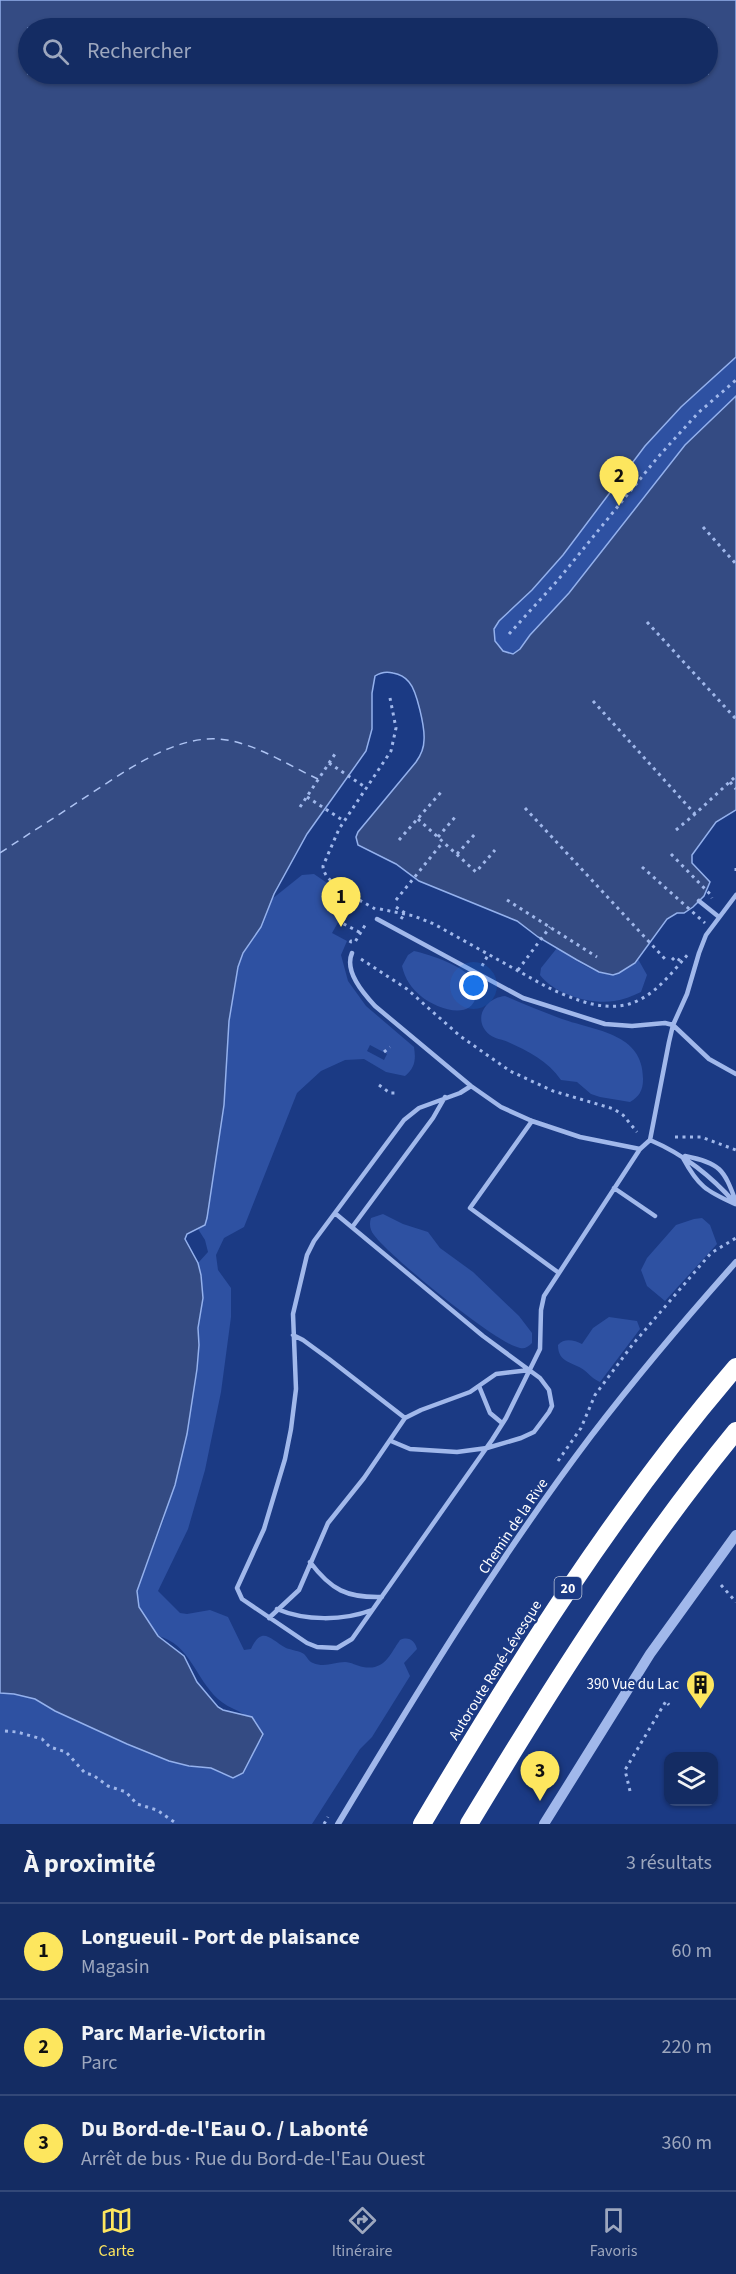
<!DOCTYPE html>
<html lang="fr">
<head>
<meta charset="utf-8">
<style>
  :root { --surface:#142c63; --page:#21386c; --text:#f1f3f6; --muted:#9da7be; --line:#334878; --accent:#fde65e }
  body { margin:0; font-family:"Source Sans 3",sans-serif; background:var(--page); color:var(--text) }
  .controls { position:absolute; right:18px; bottom:18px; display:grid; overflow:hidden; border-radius:12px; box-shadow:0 2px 4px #0004 }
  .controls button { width:54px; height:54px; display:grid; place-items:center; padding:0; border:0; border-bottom:2px solid var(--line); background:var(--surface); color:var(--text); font:30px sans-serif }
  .you { position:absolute; left:474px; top:986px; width:21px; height:21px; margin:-15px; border:4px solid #fff; border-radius:50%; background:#1a73e8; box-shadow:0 0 0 9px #1a73e833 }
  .badge { display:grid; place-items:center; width:39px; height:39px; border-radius:50%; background:var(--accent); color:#111; font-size:20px; font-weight:700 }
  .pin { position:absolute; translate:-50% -50px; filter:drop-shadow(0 2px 3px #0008) }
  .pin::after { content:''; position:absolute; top:32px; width:21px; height:18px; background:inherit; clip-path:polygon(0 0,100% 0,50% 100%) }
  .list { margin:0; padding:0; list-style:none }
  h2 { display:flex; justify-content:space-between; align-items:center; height:78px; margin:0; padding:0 24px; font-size:26px }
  h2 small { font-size:20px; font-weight:400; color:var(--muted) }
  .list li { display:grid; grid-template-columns:39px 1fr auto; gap:18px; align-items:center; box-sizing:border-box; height:96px; padding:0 24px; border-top:2px solid var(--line) }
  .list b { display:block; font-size:22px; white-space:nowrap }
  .list p { margin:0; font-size:20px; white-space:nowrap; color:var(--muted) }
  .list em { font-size:20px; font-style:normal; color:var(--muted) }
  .icon { flex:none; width:33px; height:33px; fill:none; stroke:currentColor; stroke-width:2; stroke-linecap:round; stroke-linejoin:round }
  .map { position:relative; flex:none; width:736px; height:1824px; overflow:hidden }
  .search { position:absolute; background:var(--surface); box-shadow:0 2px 4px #0004; left:18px; right:18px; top:18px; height:66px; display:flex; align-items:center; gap:15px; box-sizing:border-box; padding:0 21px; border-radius:33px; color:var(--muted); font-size:22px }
  .sheet { height:366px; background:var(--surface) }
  nav { display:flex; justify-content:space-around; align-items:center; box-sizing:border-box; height:84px; border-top:2px solid var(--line); background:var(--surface); font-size:16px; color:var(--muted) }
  nav a { display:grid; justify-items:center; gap:3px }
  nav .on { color:var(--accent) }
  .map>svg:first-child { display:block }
  .green { fill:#2e51a2; fill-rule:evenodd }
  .water { fill:#344b83; stroke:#94b1ed; stroke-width:1.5; fill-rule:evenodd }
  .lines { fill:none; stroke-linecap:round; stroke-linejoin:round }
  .ferry { stroke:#adc3f3; stroke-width:1.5; stroke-dasharray:8 6; stroke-linecap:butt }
  .path { stroke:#a1b8eb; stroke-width:3; stroke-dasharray:3 4.5; stroke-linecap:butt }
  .service { stroke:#a1b8eb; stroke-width:4.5 }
  .minor { stroke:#a1b8eb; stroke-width:6 }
  .tertiary { stroke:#a1b8eb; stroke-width:10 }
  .motorway { stroke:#fff; stroke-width:18 }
  .labels { text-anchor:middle; stroke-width:4.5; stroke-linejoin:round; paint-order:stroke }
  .shield { fill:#1b3a84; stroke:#bbc4da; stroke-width:1.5 }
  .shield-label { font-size:14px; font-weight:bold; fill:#fff }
  .street-label { font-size:15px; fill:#fff; stroke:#1b3a84 }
  .poi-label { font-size:15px; fill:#fff; stroke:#1b3a84; text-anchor:end }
</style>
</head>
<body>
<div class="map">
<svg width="736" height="1824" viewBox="0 0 736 1824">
  <rect width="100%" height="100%" fill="#1b3a84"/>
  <path class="green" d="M736,357V396L685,445L569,593L530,635L520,649L513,654L503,651L495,641L494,629L499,621L532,590L563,555L645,446L681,407Z
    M314,874L349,898L344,912L332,933L347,941L341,955L348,981L366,1006L414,1047C416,1060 415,1068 405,1076L386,1072L364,1059L345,1060L321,1071L297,1093L244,1227L224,1238L216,1255L218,1270L231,1288V1317L221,1392L205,1470L188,1529L158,1591L180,1613L187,1614L210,1610L228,1617L244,1650L251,1649C262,1625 270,1639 286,1648C291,1650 300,1651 304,1654C308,1658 308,1661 313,1663C325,1668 334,1662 345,1662C351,1662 357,1666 363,1667C385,1671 390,1654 400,1640C409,1636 415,1641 417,1649L404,1663L410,1676L372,1737L360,1749L312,1824H0V1693L14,1694L35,1699L55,1711L127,1744L189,1766L211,1768L222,1774L253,1751L263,1737C258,1713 233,1713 218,1699C195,1678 190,1644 158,1636L139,1607L137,1591L164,1519L187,1434L197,1369L199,1346L198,1328L203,1298L201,1275L198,1263L208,1252L205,1240L198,1229L205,1225L207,1218L224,1105L229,1021L238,967L243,954L261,927L272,899L302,875ZM370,1045L387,1054L384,1060L367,1051Z
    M557,948C584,965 611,990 638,959L647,975L641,992C632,996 623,1000 614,1001C591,1005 554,994 540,975L541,968Z
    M414,951C431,955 465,966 475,982C477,986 477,991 476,996C471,1022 434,1007 422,997C411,988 405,979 402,966L408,955Z
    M505,996C524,1004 543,1012 562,1019C596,1031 644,1033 643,1080C643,1090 639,1097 630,1102L600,1097L591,1094L577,1082L561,1080C548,1061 528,1051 508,1042C502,1039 495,1039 490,1035C472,1021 484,998 505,996Z
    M383,1214L403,1224L428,1232L440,1248L473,1272L519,1316L532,1333V1343C528,1347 525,1349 520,1348C498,1345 388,1255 374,1235C370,1230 369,1224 371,1218Z
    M702,1218L710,1225L717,1244L665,1301L647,1286L641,1270L647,1258L676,1225L694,1219Z
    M609,1317L637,1321L640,1329L600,1382C593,1379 590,1375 584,1370C573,1362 558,1363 558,1345C564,1338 574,1340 582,1344L593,1328Z"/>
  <path class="water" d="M0,0H736V357L681,407L645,446L563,555L532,590L499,621L494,629L495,641L503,651L513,654L520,649L530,635L569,593L685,445L736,396V810L716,822L692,855V863L710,882L704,896L693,907L684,913H677L667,919L635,963L619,973L613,975L599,972L577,960L538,937L517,921L419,881L396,864L358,845L356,837L358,832L416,762C421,755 424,749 424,740C425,728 417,691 409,682C405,677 399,674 393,673C386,671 381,672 375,676L372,693V729L366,751L307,834L274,894L261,927L243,953L238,967L229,1021L224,1105L207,1218L205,1225L187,1234L185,1239L198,1263L201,1275L203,1298L198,1328L199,1345L197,1369L187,1434L175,1485L137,1591L139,1607L158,1636L184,1656L197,1682L218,1707L223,1710L252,1717L263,1734L243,1773L233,1778L211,1768L189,1766L169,1761L127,1744L55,1711L35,1699L14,1694L0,1693ZM28,28H708V74H28Z"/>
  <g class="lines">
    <path class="ferry" d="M0,853C27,835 54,818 81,800C117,777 163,742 207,739C245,736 285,764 318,779"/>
    <path class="path" d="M703,527L736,564
      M647,622L736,719
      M509,634L558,580L658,457L698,413L736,380
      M593,701L695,814L736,776
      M329,763L365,787
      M730,782L736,789
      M307,797L344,821
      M300,807L337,751
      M525,808L666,960
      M418,819L476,872L495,850
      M676,830L695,814
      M438,837L456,816
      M399,840L442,791
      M457,854L476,833
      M671,854L710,894L712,898
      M642,867L705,923
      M736,868V873
      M355,898L342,923L361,933
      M396,900L443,842
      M507,900L597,957
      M396,907L405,913L399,922
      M375,909C361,900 323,884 323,866L339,829L391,751L396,728L390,698
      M380,909L414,916L434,924L547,987C575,1000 611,1016 641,999C660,989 675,969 689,953
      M350,943L351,941L355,942L367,922
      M361,959L407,989L460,1036L510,1071L553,1091L614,1109L623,1115L637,1132
      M672,960L675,957L682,962
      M482,966L488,955
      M518,970L550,927
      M384,1052L390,1047
      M379,1085L390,1093H396
      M675,1137H701L736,1150
      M558,1461L581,1428L595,1395L633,1344L711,1253L736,1238
      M721,1585L736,1602
      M5,1731L17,1732L42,1739L50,1747L66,1752L85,1773L93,1775L108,1786L126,1792L137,1804L157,1810L177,1824
      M630,1791L625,1770L666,1701L669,1705
      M324,1824L328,1817"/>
    <path class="service" d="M699,901L719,917
      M377,919L523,998L605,1024L632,1026L665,1023L673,1025L709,1059L736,1074
      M352,953C344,971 363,993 375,1006L471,1086L501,1107L532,1121L580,1137L640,1149
      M471,1086L460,1093L419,1108L404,1120L314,1241L307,1255L293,1314L296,1389L291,1429L285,1459L264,1529L237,1588L242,1599L307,1643L317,1647L337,1648L352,1639L492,1440L506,1418L540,1349L541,1310L544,1296L640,1149L650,1140L669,1042L673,1025L687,994L699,953L706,935L736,895
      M532,1121L470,1208L559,1273
      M650,1140C685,1155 711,1176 736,1204
      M685,1156C720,1163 724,1169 736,1202
      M683,1158C698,1186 706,1191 735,1204
      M614,1188L655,1216
      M336,1214L483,1336L540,1378L549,1390L552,1406L549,1412L534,1432L521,1438L487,1448L457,1452L410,1449L391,1441
      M353,1226L433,1118L445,1097
      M293,1335L303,1340L329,1359L405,1418
      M479,1386L490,1413L502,1423
      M310,1562C331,1590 347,1598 382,1597
      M277,1609C305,1621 343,1621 372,1610
      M269,1618L299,1590L328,1523L364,1478L405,1418L421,1410L470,1392L496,1374L530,1370"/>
    <path class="minor" d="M338,1824C417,1692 498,1559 591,1436C637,1376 686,1318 736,1262"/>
    <path class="tertiary" d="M544,1824L650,1654L736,1535"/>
    <path class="motorway" d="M422,1824C517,1664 615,1508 736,1367
      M469,1824C551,1688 635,1554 736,1431"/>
  </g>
  <defs>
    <symbol id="building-pin" viewBox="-11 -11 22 30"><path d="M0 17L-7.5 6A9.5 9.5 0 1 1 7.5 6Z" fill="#fde65e" stroke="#1b3a84"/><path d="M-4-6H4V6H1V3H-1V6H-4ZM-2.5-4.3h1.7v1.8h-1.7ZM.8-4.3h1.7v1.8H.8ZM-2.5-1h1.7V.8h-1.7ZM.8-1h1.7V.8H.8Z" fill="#111"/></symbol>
  </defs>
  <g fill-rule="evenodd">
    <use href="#building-pin" x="684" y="1668" width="33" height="45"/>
  </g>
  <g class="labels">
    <rect class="shield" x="554.5" y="1577" width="27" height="22" rx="4.5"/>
    <g class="shield-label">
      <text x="568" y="1593">20</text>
    </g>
    <g class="street-label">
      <text transform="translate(513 1526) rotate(-56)" y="5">Chemin de la Rive</text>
      <text transform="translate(495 1670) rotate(-58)" y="5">Autoroute René-Lévesque</text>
    </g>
    <g class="poi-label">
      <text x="679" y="1689">390 Vue du Lac</text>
    </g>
  </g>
</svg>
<div class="controls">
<button><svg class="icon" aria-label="layers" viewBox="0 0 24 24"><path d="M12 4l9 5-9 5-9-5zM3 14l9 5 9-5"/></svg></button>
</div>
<div class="you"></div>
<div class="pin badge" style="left:341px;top:927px">1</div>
<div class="pin badge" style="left:619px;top:506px">2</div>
<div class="pin badge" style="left:540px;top:1801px">3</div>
<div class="search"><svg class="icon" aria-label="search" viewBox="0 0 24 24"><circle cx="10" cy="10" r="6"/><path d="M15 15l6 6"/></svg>Rechercher</div>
</div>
<section class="sheet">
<h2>À proximité<small>3 résultats</small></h2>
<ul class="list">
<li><span class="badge">1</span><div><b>Longueuil - Port de plaisance</b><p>Magasin</p></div><em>60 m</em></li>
<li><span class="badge">2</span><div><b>Parc Marie-Victorin</b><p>Parc</p></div><em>220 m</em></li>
<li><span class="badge">3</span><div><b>Du Bord-de-l'Eau O. / Labonté</b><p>Arrêt de bus · Rue du Bord-de-l'Eau Ouest</p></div><em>360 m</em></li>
</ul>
</section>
<nav>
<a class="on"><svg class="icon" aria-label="map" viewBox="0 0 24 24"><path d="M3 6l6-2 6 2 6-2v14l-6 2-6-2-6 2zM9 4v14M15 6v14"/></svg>Carte</a>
<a><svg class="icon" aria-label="directions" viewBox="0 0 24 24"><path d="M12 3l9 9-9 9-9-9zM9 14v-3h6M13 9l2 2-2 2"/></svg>Itinéraire</a>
<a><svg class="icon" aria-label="saved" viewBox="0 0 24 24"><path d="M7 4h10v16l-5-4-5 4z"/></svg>Favoris</a>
</nav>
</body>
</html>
